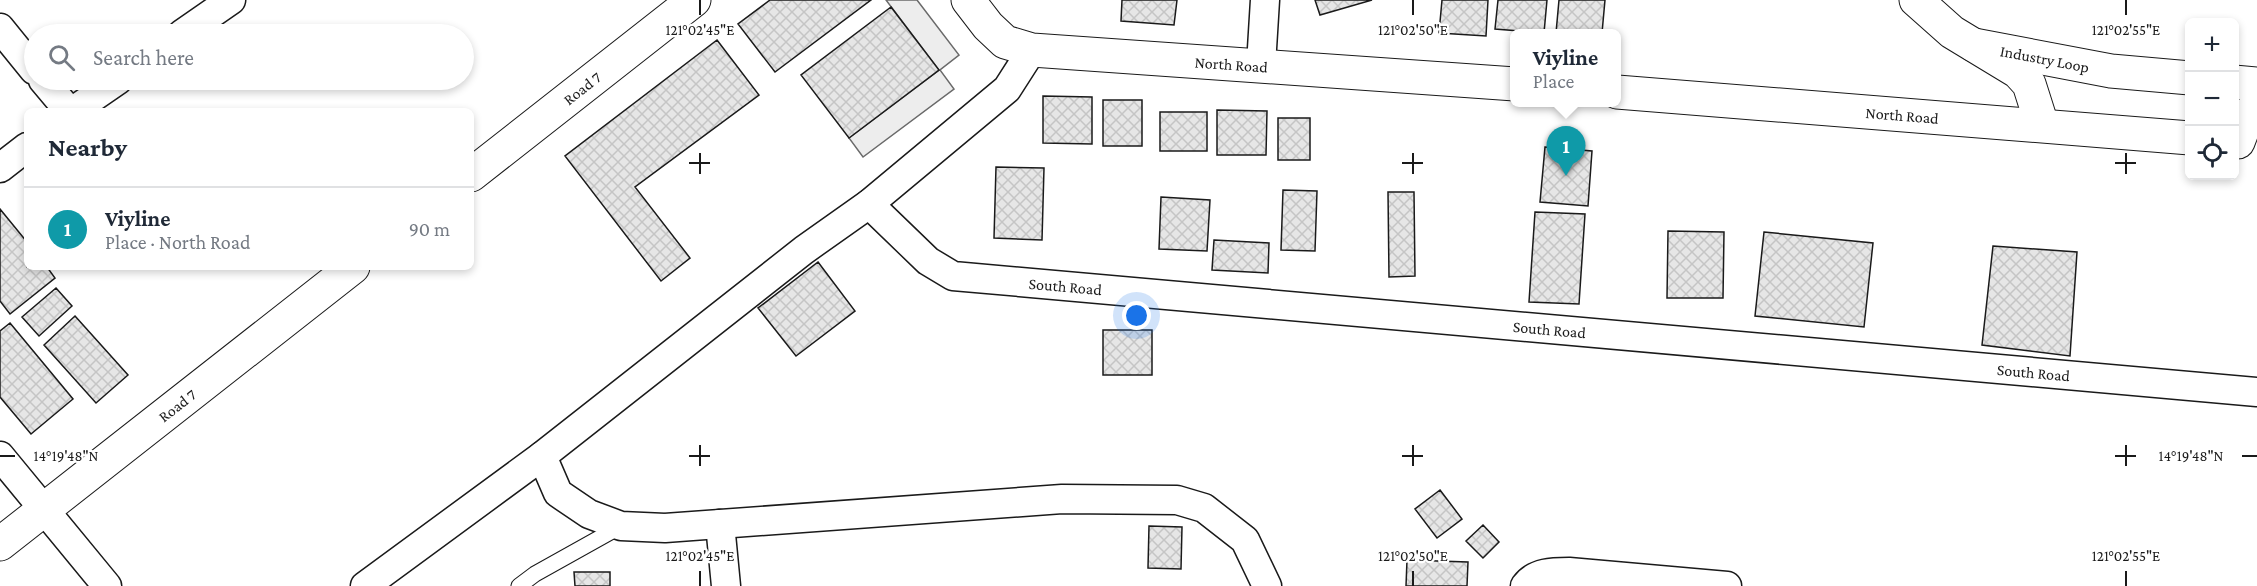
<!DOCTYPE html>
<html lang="en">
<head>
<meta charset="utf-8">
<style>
  :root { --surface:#fff; --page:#f2f2f3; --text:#1f2937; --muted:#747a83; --line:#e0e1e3; --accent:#c62828 }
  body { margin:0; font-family:"Crimson Pro",serif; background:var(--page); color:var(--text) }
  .controls { position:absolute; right:18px; top:18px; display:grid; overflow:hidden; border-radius:9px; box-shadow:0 3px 9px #0003 }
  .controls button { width:54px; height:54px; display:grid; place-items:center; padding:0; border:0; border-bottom:2px solid var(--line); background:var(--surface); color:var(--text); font:30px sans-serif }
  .you { position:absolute; left:1137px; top:316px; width:21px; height:21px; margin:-15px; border:4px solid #fff; border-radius:50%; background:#1a73e8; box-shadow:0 0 0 9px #1a73e833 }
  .badge { display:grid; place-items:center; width:39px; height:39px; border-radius:50%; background:var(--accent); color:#fff; font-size:20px; font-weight:700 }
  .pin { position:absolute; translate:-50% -50px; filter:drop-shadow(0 2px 3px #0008) }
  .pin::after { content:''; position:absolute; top:32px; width:21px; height:18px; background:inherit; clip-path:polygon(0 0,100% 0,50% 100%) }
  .popup { position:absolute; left:1510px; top:29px; width:111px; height:78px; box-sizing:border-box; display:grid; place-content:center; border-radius:9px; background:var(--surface); filter:drop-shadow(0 2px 4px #0005); font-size:20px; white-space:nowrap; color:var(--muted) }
  .popup b { font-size:22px; color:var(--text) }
  .popup::after { content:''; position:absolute; left:50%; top:100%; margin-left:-12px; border:12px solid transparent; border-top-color:var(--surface) }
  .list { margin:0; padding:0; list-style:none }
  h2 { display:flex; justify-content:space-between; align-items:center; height:78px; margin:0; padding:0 24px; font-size:26px }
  h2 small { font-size:20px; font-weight:400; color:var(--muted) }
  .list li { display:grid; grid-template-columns:39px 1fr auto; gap:18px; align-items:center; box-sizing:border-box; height:84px; padding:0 24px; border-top:2px solid var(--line) }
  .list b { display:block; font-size:22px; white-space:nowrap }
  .list p { margin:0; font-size:20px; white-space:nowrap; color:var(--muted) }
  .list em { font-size:20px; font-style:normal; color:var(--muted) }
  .icon { flex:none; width:33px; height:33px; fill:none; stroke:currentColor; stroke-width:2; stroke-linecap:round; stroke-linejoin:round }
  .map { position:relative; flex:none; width:2257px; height:586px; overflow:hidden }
  .search { position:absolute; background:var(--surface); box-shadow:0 3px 9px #0003; left:24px; top:24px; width:450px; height:66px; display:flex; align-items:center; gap:15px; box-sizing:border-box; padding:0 21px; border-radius:33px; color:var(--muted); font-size:22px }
  .panel { position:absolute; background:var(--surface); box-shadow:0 3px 9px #0003; left:24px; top:108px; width:450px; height:162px; border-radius:9px }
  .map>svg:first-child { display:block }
  .parking { fill:#ededed; stroke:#6a6a6a; stroke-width:1.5 }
  .building { fill:url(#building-cross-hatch); stroke:#1a1a1a; stroke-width:1.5 }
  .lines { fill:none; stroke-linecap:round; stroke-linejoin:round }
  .lane-casing { stroke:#1a1a1a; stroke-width:17 }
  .street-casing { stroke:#1a1a1a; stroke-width:31 }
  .secondary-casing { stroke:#1a1a1a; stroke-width:35 }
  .lane { stroke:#fff; stroke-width:15 }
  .street { stroke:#fff; stroke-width:28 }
  .secondary { stroke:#fff; stroke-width:33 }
  .ticks { fill:none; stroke:#1a1a1a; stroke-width:2 }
  .labels { text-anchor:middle; stroke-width:4.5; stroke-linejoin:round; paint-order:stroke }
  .street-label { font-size:16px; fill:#1a1a1a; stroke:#fff }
  .ticks-label { font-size:15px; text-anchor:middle; fill:#1a1a1a; stroke:#fff; stroke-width:4.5; stroke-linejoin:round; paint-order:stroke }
</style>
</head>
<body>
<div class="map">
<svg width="2257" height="586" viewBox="0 0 2257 586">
  <defs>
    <pattern id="building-cross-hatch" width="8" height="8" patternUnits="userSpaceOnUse" patternTransform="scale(1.5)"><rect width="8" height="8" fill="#e6e6e6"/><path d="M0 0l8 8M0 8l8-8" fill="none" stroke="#c5c5c5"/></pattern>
  </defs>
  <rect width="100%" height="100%" fill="#fff"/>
  <path class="parking" d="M886,0H917L959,55L940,70L954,89L863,157L849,138L939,70Z"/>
  <path class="building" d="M770,0H871L775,72L738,24Z
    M1122,0H1177L1174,25L1121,21Z
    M1315,0H1372L1320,15Z
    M1442,0H1488L1486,36L1439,33Z
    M1498,0H1547L1544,33L1495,29Z
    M1559,0H1605L1602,33H1556Z
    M891,7L939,70L849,138L801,75Z
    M717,40L759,95L635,187L690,258L661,281L565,156Z
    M1043,96L1092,97V144L1043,143Z
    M1103,100H1142V146H1103Z
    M1217,110L1267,111L1266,155H1217Z
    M1160,112H1207V151H1160Z
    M1278,118H1310V160H1278Z
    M1545,147L1592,151L1588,206L1540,202Z
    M996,167L1044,168L1042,240L994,238Z
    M1283,190L1317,191L1315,251L1281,250Z
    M1388,192H1414L1415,276L1389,277Z
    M1161,197L1210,200L1207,251L1159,249Z
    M0,209L27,242V267H47L55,278L10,314L0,301Z
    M1535,212L1585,214L1579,304L1529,302Z
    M1668,231L1724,232L1723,298H1667Z
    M1764,232L1873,243L1864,327L1755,316Z
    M1214,240L1269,243L1268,273L1212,270Z
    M1993,246L2077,252L2070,356L1982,345Z
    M818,262L855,311L796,356L758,308Z
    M56,288L72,306L39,336L22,317Z
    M75,316L128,375L96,403L44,345Z
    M10,323L73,399L31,434L0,397V331Z
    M1103,330H1152V375H1103Z
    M1440,490L1462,519L1437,538L1415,509Z
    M1483,525L1499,542L1483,558L1466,541Z
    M1149,526L1182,527L1181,569L1148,568Z
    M1407,560L1468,562L1467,586H1406Z
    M574,572H610V586H575Z"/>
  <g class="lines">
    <defs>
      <path id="lane" d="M519,586L535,574L621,526"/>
      <g id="street">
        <path d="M0,28L34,70"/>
        <path d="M182,34L231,0"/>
        <path d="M1261,65L1265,0"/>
        <path d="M43,80L69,111"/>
        <path d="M73,111L118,80"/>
        <path d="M0,168L27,147"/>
        <path id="s1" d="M869,204L928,261L953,276L2257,392"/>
        <path d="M0,456L107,586"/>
        <path d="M542,456L558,493L589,514L621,526L665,528L1062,499L1177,500L1204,508L1245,540L1267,586"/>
        <path d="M720,524L726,586"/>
        <path d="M365,586L542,456L804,250L869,204L1007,89L1032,50"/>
        <path d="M1525,586C1535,572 1553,572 1569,572L1727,586"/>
      </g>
      <g id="secondary">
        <path id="s2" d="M968,0L988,26L1005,42L1032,50L1515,84"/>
        <path d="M1916,0L1952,32L2018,72L2029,84L2042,125"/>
        <path id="s3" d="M1974,45L2111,71L2190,78"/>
        <path d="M2234,82L2257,84"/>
        <path id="s4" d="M1617,92L2190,138"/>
        <path d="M2234,142H2238L2249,113L2257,107"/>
        <path id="s5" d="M471,175L694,0"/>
        <path id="s6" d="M0,544L353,267"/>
      </g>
    </defs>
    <use href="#lane" class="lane-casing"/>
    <use href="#street" class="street-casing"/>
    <use href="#secondary" class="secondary-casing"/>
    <use href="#lane" class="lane"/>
    <use href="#street" class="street"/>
    <use href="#secondary" class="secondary"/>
  </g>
  <path class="ticks" d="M700,0V15M1413,0V15M2126,0V15M700,153V174M1413,153V174M2126,153V174M689,163H710M1402,163H1423M2115,163H2136M700,445V466M1413,445V466M2126,445V466M0,456H15M689,456H710M1402,456H1423M2115,456H2136M2242,456H2257M700,571V586M1413,571V586M2126,571V586"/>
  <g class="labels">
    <g class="street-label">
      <text dy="6" stroke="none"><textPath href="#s3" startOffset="72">Industry Loop</textPath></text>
      <text dy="6" stroke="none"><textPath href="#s2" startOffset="284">North Road</textPath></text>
      <text dy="6" stroke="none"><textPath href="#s5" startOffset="141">Road 7</textPath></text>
      <text dy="6" stroke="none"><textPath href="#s4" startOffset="286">North Road</textPath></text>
      <text dy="6" stroke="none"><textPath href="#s1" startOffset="224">South Road</textPath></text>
      <text dy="6" stroke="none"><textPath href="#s1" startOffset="710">South Road</textPath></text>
      <text dy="6" stroke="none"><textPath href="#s1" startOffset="1196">South Road</textPath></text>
      <text dy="6" stroke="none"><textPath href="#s6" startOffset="225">Road 7</textPath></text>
    </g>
  </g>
  <g class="ticks-label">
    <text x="700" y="35">121°02'45"E</text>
    <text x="1413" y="35">121°02'50"E</text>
    <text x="2126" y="35">121°02'55"E</text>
    <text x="66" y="461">14°19'48"N</text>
    <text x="2191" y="461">14°19'48"N</text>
    <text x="700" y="561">121°02'45"E</text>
    <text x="1413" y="561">121°02'50"E</text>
    <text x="2126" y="561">121°02'55"E</text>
  </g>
</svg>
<div class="controls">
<button>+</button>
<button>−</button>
<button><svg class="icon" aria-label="locate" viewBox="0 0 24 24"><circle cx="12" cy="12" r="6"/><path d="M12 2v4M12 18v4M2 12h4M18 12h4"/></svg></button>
</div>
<div class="you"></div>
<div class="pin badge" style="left:1566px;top:176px;background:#0f9aa8">1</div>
<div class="popup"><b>Viyline</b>Place</div>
<div class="search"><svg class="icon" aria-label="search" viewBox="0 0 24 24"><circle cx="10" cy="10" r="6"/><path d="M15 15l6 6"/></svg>Search here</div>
<section class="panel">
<h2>Nearby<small></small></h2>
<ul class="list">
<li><span class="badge" style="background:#0f9aa8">1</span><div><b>Viyline</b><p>Place · North Road</p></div><em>90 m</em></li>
</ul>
</section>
</div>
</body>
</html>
